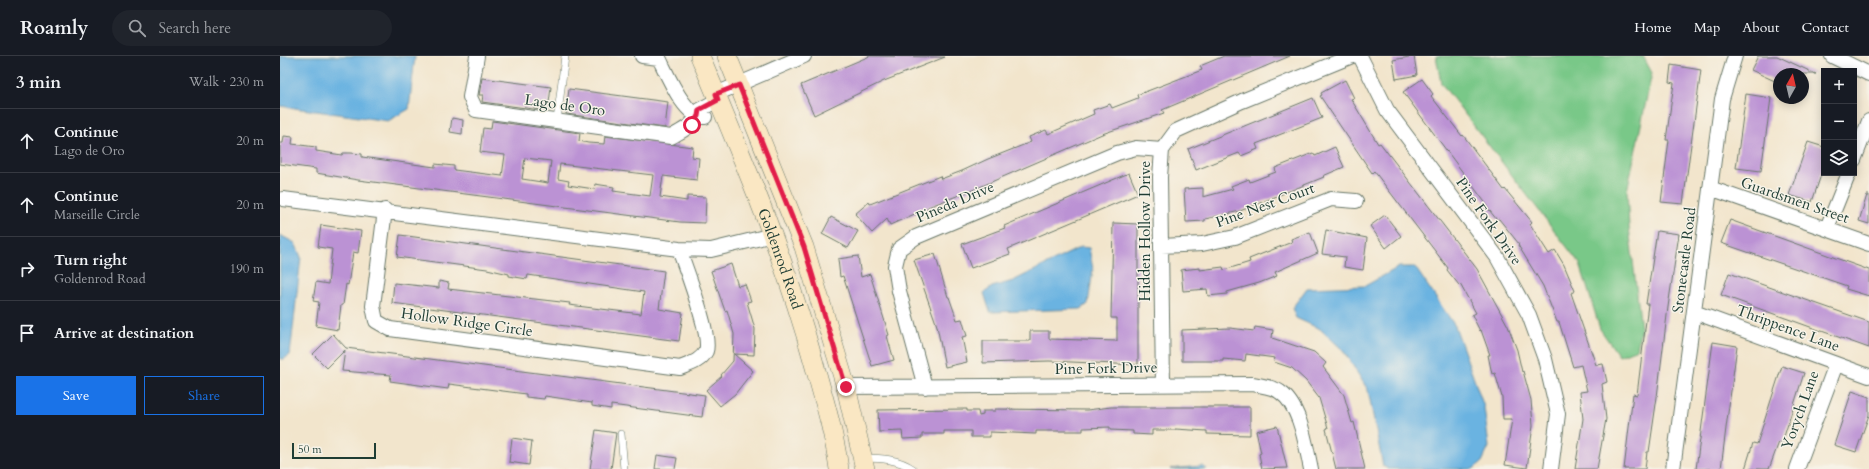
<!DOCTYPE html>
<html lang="en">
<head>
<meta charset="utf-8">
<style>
  :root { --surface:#171b24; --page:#20242c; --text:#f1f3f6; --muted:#9ea1a6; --line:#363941; --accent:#1a73e8 }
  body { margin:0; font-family:Cardo,serif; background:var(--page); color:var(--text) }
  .controls { position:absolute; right:12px; top:12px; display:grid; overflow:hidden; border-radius:0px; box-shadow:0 2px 10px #0003 }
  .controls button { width:36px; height:36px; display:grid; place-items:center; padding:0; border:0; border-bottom:1px solid var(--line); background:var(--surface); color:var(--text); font:20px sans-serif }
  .compass { position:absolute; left:1493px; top:12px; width:36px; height:36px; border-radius:50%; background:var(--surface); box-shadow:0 2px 10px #0003; rotate:8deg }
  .scale { position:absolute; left:12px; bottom:10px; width:84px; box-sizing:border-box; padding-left:4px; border:2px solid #1f3d34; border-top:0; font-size:11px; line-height:14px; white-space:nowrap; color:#1f3d34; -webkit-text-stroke:3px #f7f3e8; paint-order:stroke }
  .stop { position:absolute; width:12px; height:12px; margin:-9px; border:3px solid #e11d48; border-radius:50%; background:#fff }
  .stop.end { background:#e11d48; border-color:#fff; box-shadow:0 1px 4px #0008 }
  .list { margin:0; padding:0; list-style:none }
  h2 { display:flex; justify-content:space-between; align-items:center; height:52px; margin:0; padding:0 16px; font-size:17px }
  h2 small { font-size:13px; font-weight:400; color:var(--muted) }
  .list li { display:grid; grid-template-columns:26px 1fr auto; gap:12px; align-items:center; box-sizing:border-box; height:64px; padding:0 16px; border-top:1px solid var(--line) }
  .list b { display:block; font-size:15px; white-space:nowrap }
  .list p { margin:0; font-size:13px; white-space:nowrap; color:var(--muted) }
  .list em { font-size:13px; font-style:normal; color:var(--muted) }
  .actions { display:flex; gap:8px; padding:12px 16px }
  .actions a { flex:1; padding:9px 0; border:1px solid var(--accent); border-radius:0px; text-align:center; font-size:14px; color:var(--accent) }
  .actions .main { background:var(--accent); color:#fff }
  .icon { flex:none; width:22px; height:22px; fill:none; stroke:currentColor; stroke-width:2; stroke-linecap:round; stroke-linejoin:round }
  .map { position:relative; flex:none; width:1589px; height:413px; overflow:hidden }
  header { display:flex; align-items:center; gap:24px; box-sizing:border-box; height:56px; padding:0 20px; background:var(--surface); border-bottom:1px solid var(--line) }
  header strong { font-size:19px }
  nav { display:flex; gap:22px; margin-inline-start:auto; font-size:14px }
  .search { width:280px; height:36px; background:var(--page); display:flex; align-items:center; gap:10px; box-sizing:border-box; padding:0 14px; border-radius:22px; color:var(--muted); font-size:15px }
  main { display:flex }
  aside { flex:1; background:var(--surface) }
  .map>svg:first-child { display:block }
  .green { fill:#79c888; stroke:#4c825e }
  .water { fill:#6ab3e1; stroke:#44788a }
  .building { fill:#bb92d4; fill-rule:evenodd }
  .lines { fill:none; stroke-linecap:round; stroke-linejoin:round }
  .service-casing { stroke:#697869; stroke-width:8 }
  .minor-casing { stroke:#697869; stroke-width:16 }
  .secondary-casing { stroke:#697869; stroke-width:20 }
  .service { stroke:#fff; stroke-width:7 }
  .minor { stroke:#fff; stroke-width:14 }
  .secondary { stroke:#fae7c3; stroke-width:19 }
  .route { stroke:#e11d48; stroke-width:5 }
  .labels { text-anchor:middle; stroke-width:3; stroke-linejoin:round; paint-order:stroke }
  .street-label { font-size:15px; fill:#1f3d34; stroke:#f7f3e8 }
</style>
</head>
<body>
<header>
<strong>Roamly</strong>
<div class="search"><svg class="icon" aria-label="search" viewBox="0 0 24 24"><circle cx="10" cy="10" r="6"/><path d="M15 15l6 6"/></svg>Search here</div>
<nav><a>Home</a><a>Map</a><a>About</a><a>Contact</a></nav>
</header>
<main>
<aside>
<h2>3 min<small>Walk · 230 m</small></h2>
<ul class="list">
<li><svg class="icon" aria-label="ahead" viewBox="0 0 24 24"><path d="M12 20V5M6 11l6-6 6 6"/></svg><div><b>Continue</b><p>Lago de Oro</p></div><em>20 m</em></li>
<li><svg class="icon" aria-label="ahead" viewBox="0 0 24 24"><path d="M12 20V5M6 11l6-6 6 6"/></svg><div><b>Continue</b><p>Marseille Circle</p></div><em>20 m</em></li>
<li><svg class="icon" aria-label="right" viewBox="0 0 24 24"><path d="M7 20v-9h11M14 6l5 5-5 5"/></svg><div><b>Turn right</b><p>Goldenrod Road</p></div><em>190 m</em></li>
<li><svg class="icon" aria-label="arrive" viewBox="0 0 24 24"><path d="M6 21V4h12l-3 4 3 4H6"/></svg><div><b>Arrive at destination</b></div></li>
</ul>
<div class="actions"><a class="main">Save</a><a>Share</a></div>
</aside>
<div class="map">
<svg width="1589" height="413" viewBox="0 0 1589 413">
  <rect width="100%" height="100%" fill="#f7f3e8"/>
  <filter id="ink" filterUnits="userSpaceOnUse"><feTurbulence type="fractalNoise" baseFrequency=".025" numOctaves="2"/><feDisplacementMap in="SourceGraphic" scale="8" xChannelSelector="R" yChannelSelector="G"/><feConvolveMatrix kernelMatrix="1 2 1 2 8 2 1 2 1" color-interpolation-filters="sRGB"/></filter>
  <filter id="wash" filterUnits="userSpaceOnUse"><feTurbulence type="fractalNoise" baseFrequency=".012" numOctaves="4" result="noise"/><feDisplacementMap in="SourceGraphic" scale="16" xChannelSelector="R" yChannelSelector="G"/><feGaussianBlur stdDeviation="0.9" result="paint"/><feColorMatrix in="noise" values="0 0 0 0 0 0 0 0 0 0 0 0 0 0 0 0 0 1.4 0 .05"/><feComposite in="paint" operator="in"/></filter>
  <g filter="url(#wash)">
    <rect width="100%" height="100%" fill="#f2e5cc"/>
    <path class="green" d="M1156,0H1363L1372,17L1347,135L1349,171L1361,272L1357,293L1339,300L1320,273L1300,208L1161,27Z"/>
    <path class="water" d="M0,0H135L129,53L108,65L0,50Z
      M0,179L15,187L21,201L10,299L4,303H0Z
      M801,191L809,192L813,213L808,248L801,253L710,256L704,237L712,231L733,225Z
      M1119,211H1135L1175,270L1204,351L1209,391L1202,406L1193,413H1108L1103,410L1088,334L1063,294L1040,273L1016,262L1012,252L1027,232L1085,230Z
      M922,410L927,413H890Z"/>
    <g id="blocks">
      <path class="building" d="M590,0L665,1L604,25L534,59L521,29Z
        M944,0H1010L882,54L884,57L822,78L695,133L648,151V152L610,169L607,163L592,177L575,158L589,146L590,148L660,120L661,123L682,115L708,103L751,86L749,81L766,74L768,78L814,58L813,54L830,48L832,52L858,42L857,39L922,14L920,10Z
        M1134,0L1137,19L1116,23L1113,4Z
        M1478,0H1497L1536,18H1499V27L1471,14Z
        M1391,9L1421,14L1403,148L1381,146L1389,84H1386L1394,27L1389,26Z
        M202,22L271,31L268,55L202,46L203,39H199Z
        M1142,23L1153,38L1151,40L1168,62L1182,80L1183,79L1224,134L1225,133L1252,166L1250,168L1269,198L1275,194L1284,209L1295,235L1291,237L1316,309L1323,308L1327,326L1322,328L1326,363L1317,413H1295L1303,363L1300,336L1307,335L1301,309L1293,311L1279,266H1277L1263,230L1238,189L1239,188L1219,163L1217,164L1206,150L1207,149L1123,36Z
        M1065,24L1074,42L1071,43L1098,88L1100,87L1197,213L1228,270L1237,294L1242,316L1243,315L1251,344L1253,370L1247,412L1225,409L1232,363H1223L1222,341L1215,317L1212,318L1208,299H1210L1201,274L1200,275L1192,259L1196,257L1180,228L1179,229L1167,214L1168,212L1094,115L1092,117L1040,40L1042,39L1041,37Z
        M289,33L388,46L385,72L286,58Z
        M1466,38L1491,42L1481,115L1456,112Z
        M1033,42L1042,62L976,88L978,93L961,100L959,97L916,114L908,93Z
        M172,62L183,64L182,78L170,76Z
        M212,65L300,77L299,85L308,87L324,88L325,80L413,91L412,101L419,102L417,124L383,120L380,141L407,145V140L426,141L425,167L400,166L78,124L36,117V113L0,108V87H3L4,80L13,81L12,88L36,91V95L62,99L63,97H71L82,98V101L155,111V108L174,110V114L222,120L225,99L200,96L203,72L211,73ZM245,102L271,105L268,127L242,123ZM280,108L373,119L370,140L333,135L334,131L315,128L314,133L288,129L289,125L278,123Z
        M1528,86L1544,91V110L1532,146L1509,139Z
        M1055,91L1064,111L1043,120L1044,121L960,155L925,163V165L906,166L904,133L923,132V141L953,133L951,130L969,123L970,126L996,116L995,112L1033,97L1035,100Z
        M849,117L858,138L728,193L730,198L691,212L682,188L725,172L724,170Z
        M1587,139H1589V168L1579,165Z
        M1105,159L1121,180L1106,192L1090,170Z
        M551,161L578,175L568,192L542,178Z
        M1450,164L1589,214V240L1566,233L1567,230L1441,187Z
        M833,167L858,168V309L769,305L703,307V285H750V275H769V283L837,285V262H831Z
        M41,169L81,175L78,197L73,196L68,229L66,228L63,249H61L58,274L36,270L39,246L33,245L36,226L48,228L52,193L38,191Z
        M1046,174L1087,182L1083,214L1064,211L1065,201L1042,198Z
        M1377,175L1399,178L1388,251L1377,341L1369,396H1367L1365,413H1344L1353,338L1357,339L1368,248H1366Z
        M1030,176L1038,197L995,216L997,220L979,227L947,236V238L928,240L927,233L903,235L901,214L920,212V214L943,211L944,214L970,206L969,203L1012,186L1011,183Z
        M120,179L384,215L379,253L403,257L399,285L112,247L114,227L159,232V225L169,227L168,233L272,245L290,247L289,249L361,258L364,236L248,219L247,223L229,220V218L207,213L117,201Z
        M655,198L668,241H669L677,264L682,263L687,280L682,281L687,306L665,311L657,270L634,204Z
        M578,200L581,221L590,218L609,279L607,280L614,304L592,310L563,220L560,221L558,203Z
        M451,208L458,230L465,228L471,245L467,246L475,273L474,299L454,298L473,315L455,338L440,350L426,334L442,320L441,319L453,305L454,278L447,254L445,255L431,215Z
        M1449,217L1589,266V292L1441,239Z
        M975,271L993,274L992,282L1034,296L1046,307L1043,311L1064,339L1072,367L1074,366L1085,413H1056L1046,373L1048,372L1039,342L1026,325L1012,312L994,306L995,302L966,298L965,305L943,303V305H902V274L950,272L974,275Z
        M53,278L66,292L425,339L422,361L331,349V353L312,350V347L265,340L264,343L246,341V338L169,328L168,333L110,325L111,319L62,315L65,294L47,312L33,298Z
        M1433,286L1457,290L1446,372L1441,413H1416Z
        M1502,310L1524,317L1502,387L1499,386L1489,413H1465L1473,387L1477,388Z
        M1572,335L1589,341V359L1576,396L1554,389Z
        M831,351H970V379L927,378V375L895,373V374H872V379L853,378V375L830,374V371L803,372V375H756V378L710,376V381H691V375H664V378H642V382L623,383L622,375L599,376L598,354L687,353V355H698L699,360L703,359V355H715V353L807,354Z
        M997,370L1007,412L982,413L979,398L981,397L976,375Z
        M316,374L336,377L331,413H310Z
        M232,382L252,385L249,409L229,406Z
        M377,399L397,402L395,413H375Z"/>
    </g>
  </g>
  <g filter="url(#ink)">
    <use href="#blocks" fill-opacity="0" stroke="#697869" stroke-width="1"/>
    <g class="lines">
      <defs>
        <path id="service" d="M277,65L285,0
          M341,378L344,413
          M584,402C601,402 618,403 633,413"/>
        <path id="minor" d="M197,0L190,41L196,54L391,81C403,74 416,69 419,54L438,44
          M362,0L379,2C387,18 405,63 425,61
          M1080,0L1107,54L1217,201L1249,259L1265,303L1278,358L1271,413
          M1552,0L1589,18
          M436,38L524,0
          M1574,104L1589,65
          M1430,132L1589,188
          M3,143L399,193L431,194L493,179
          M105,154L93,250L96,265L110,273L400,312C410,308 421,305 426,295C432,280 405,211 399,193
          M1547,172L1569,117
          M881,190L922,188L955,181L1051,143L1076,145
          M1414,256L1589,320
          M883,328L880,121L882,94L896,75L962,45L1072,0
          M566,331L973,328C981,330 994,331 1000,336C1021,350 1026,391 1031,413
          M645,331L619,235L615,210L619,193L636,181L837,97L856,92L882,94
          M1393,413L1442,43L1455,0
          M1517,413L1556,308"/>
        <g id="secondary">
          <path id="s1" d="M420,0C462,100 504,199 533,304C543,340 554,376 559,413"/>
          <path d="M447,0L524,191L566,331L585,413"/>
        </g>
      </defs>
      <use href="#service" class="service-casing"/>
      <use href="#minor" class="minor-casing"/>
      <use href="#secondary" class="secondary-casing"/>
      <use href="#service" class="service"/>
      <use href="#minor" class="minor"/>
      <use href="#secondary" class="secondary"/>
    </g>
  </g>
  <g class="lines" filter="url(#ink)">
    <path class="route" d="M412,69L418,60L419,54L438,44L436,38L459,29L524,191L566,331"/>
  </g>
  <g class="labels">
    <g class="street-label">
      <text transform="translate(285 49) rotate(8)" y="5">Lago de Oro</text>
      <text transform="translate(1515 144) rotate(19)" y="5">Guardsmen Street</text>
      <text transform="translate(675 146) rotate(-23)" y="5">Pineda Drive</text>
      <text transform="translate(985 149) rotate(-20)" y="5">Pine Nest Court</text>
      <text transform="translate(1209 165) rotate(55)" y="5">Pine Fork Drive</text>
      <text transform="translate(865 175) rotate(-90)" y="5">Hidden Hollow Drive</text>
      <text dy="5" stroke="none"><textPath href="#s1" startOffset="218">Goldenrod Road</textPath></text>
      <text transform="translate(1404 204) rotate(-83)" y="5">Stonecastle Road</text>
      <text transform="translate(187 266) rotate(8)" y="5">Hollow Ridge Circle</text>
      <text transform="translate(1508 272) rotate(20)" y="5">Thrippence Lane</text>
      <text transform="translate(826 312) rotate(-1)" y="5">Pine Fork Drive</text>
      <text transform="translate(1520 354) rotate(-70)" y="5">Yorych Lane</text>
    </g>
  </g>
</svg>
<div class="controls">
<button>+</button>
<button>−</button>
<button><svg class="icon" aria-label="layers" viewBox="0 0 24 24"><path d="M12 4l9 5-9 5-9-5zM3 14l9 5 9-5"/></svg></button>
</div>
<svg class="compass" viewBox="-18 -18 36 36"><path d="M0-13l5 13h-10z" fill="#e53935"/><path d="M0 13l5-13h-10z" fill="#9ea1a6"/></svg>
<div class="scale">50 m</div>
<div class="stop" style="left:412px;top:69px"></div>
<div class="stop end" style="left:566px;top:331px"></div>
</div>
</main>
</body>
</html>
